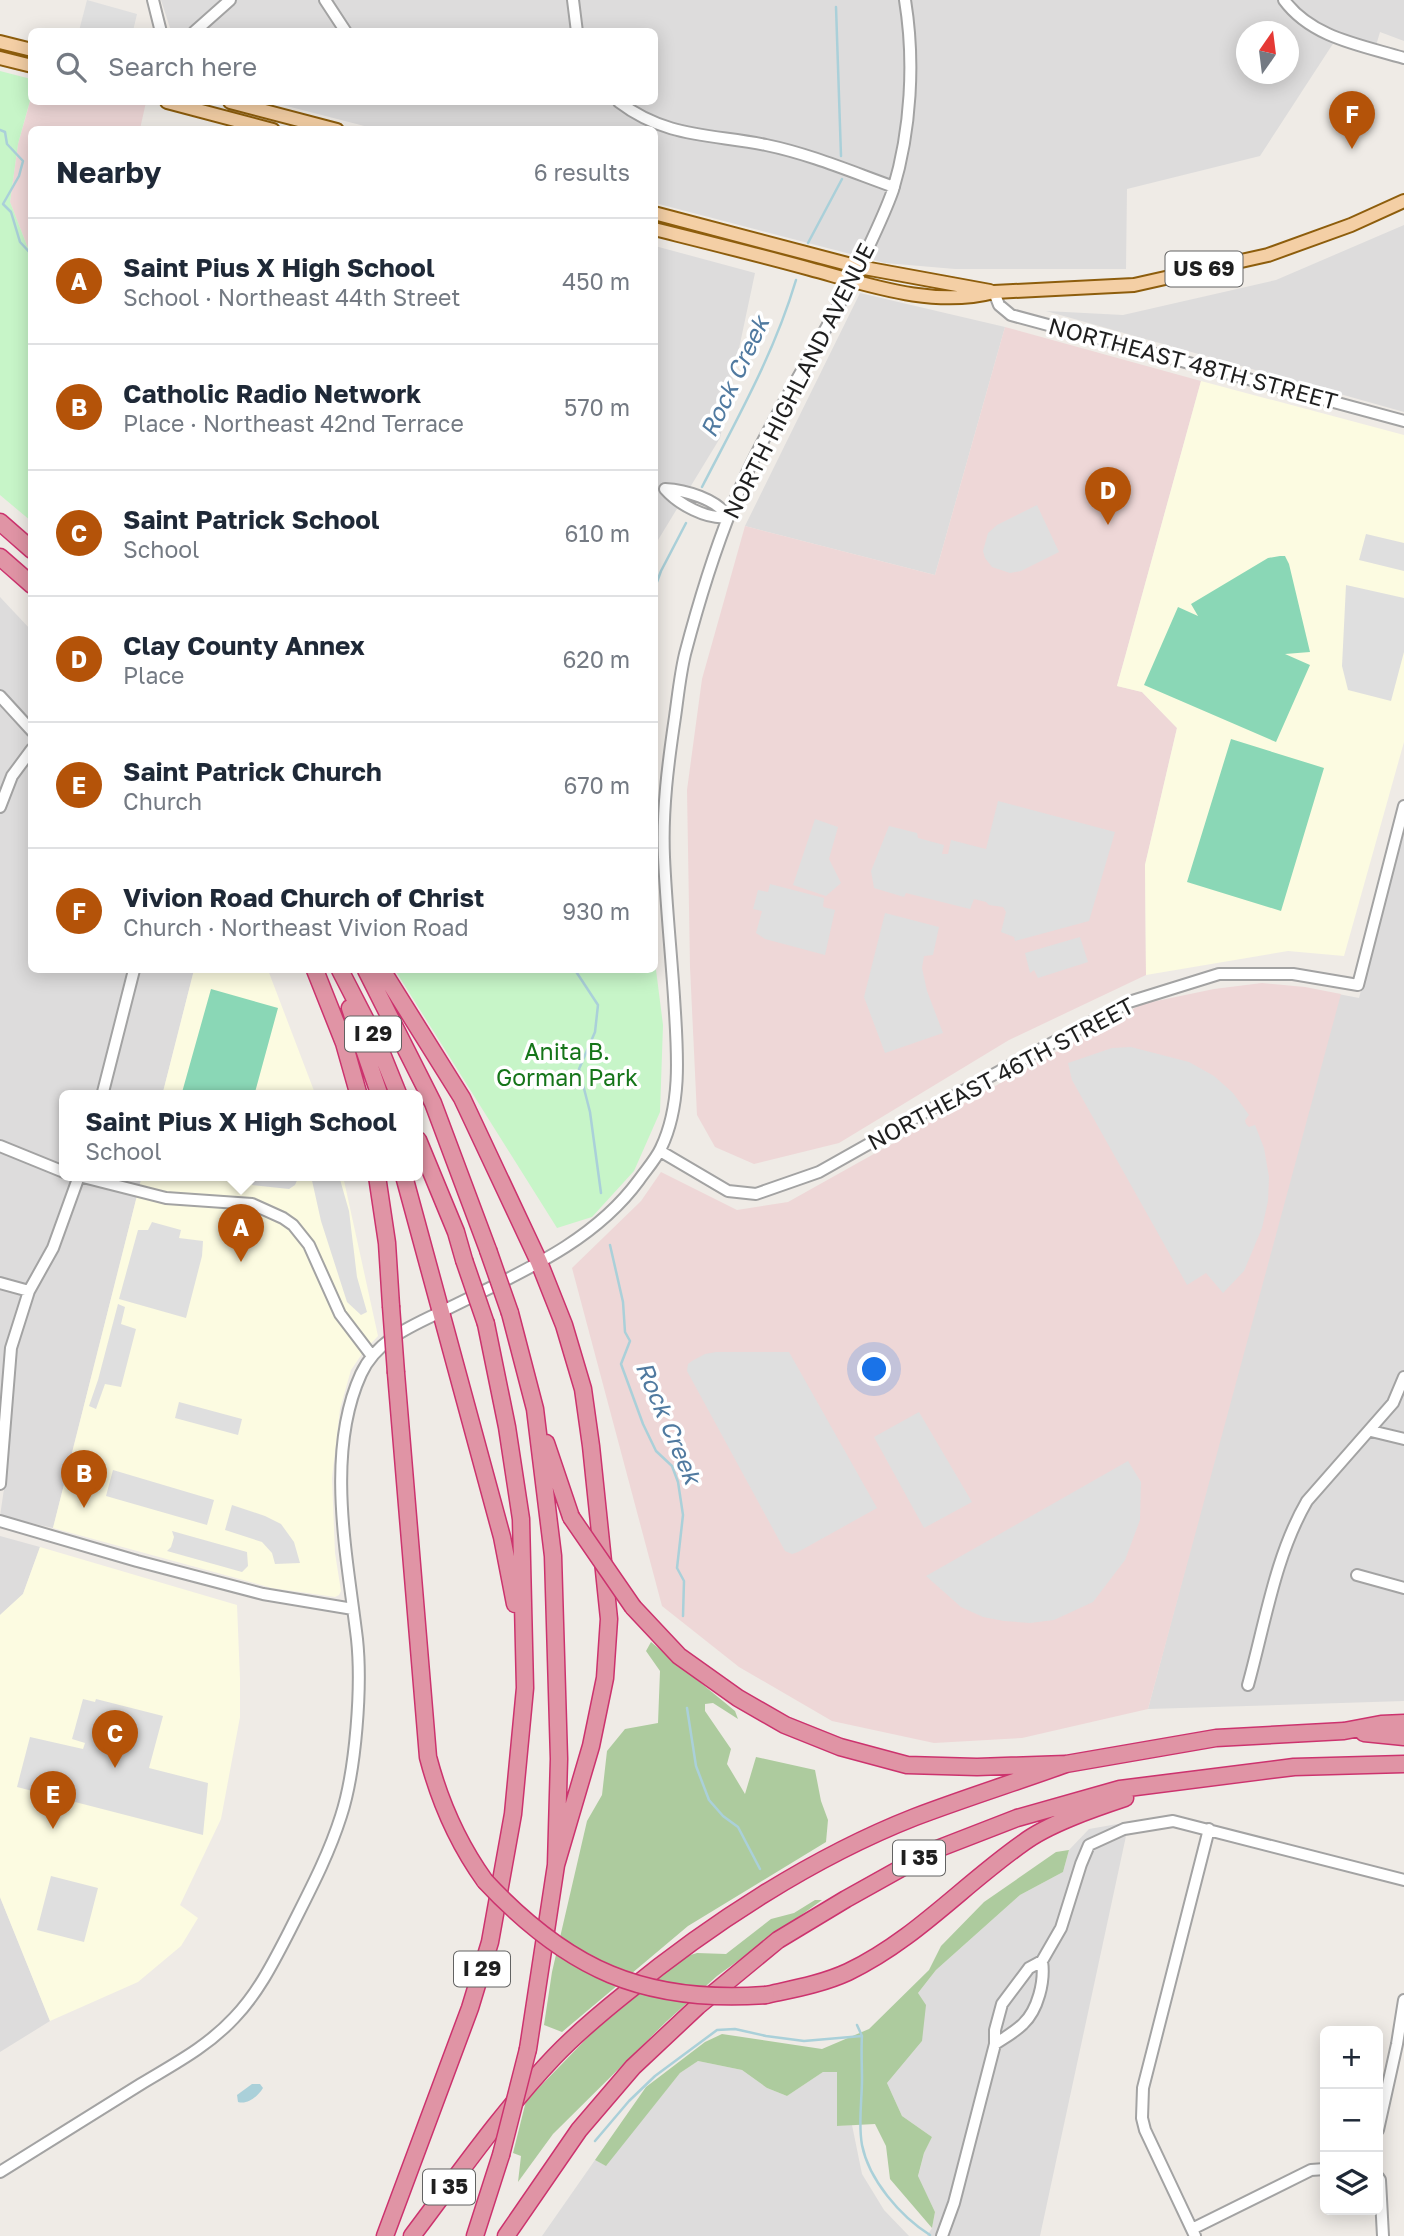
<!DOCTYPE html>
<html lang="en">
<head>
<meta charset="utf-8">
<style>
  :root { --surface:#fff; --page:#f2f2f3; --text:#1f2937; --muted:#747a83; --line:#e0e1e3; --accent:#b45309 }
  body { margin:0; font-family:"Golos Text",sans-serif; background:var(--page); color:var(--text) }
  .controls { position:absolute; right:21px; bottom:21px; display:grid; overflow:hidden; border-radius:10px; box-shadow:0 4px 18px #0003 }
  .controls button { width:63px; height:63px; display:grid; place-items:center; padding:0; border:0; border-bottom:2px solid var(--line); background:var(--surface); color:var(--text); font:35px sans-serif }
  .compass { position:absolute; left:1236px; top:21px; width:63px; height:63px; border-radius:50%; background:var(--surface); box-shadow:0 4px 18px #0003; rotate:14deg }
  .you { position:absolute; left:875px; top:1370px; width:24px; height:24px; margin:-18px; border:5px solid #fff; border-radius:50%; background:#1a73e8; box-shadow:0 0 0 10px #1a73e833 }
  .badge { display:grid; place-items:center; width:46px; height:46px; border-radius:50%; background:var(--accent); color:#fff; font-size:23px; font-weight:700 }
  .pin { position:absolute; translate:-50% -58px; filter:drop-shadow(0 2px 4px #0008) }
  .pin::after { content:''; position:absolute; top:37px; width:24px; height:21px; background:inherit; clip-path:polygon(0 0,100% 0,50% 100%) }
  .popup { position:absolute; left:59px; top:1090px; width:364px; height:91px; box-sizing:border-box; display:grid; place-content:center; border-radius:10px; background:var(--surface); filter:drop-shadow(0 2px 5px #0005); font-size:23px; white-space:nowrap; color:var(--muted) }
  .popup b { font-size:26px; color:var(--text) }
  .popup::after { content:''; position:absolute; left:50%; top:100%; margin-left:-14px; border:14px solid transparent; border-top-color:var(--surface) }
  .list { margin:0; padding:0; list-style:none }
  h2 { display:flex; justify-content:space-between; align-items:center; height:91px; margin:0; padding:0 28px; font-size:30px }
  h2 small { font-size:23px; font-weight:400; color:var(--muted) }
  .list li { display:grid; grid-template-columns:46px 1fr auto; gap:21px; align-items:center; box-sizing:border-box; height:126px; padding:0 28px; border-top:2px solid var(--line) }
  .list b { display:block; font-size:26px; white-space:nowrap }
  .list p { margin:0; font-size:23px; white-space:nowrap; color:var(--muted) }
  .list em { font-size:23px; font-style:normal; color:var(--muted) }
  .icon { flex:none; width:38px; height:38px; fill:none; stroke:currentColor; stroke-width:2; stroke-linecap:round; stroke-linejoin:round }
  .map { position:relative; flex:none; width:1404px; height:2236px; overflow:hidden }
  .search { position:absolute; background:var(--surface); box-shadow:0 4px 18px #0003; left:28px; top:28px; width:630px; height:77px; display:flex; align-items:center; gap:18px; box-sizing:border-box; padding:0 24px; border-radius:10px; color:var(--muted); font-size:26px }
  .panel { position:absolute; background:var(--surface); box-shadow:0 4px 18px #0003; left:28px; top:126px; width:630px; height:847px; border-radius:10px }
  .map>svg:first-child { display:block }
  .residential { fill:#dddcdc; fill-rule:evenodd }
  .commercial { fill:#eed7d7 }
  .education { fill:#fcfbe1 }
  .forest { fill:#adcb9e }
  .park { fill:#c7f5c8 }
  .pitch { fill:#8ad7b6 }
  .parking { fill:#dfdfdf }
  .water { fill:#aad0d9 }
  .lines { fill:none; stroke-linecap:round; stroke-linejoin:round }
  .stream { stroke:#aad0d9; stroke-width:2.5 }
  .minor-casing { stroke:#a3a3a3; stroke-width:14 }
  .major-casing { stroke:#8d5d0c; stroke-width:16 }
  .highway-casing { stroke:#cc336e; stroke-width:19 }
  .minor { stroke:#fff; stroke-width:10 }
  .major { stroke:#f4cfa5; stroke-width:12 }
  .highway { stroke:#e094a5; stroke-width:16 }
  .highway-bridge-casing { stroke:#cc336e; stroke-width:19; stroke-linecap:butt }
  .highway-bridge { stroke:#e094a5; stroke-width:16 }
  .labels { text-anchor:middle; stroke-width:7; stroke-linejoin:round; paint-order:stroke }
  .shield { fill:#fff; stroke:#626262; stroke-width:2 }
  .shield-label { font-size:21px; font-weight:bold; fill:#1f1f1f }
  .street-label { font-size:23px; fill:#1f1f1f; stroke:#fff }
  .park-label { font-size:23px; fill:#157519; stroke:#fff }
  .water-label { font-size:24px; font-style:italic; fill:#507aa0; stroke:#fff }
</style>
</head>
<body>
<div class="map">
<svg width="1404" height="2236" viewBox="0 0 1404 2236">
  <rect width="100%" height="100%" fill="#efebe6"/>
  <path class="residential" d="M161,0H1404V41L1380,32L1375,49L1338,36L1260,156L1127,189L1126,269H955L885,263L655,203L654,130L376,129L271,102H654V32L171,31ZM1246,32H1288V74H1246Z
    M1404,225V412L1046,311L1123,315L1276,280Z
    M655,246L755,273L720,438L655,545Z
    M860,293L1005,327L935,575L745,526Z
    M0,597L31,630L32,970H194L162,1096H64V1176H142L53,1528L0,1516L8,1462L0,1459Z
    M1404,826V1701L1148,1709L1338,994L1359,998Z
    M0,1536L40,1547L23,1594L0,1615Z
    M1129,1822L1040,2236H927L932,2228L935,2212L918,2177L924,2153L932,2137L902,2116L887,2083L922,2041L918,1993L936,1970L1020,1895L1063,1872L1069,1850L1089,1829Z
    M0,1897L50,2021L0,2052Z
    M698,2061L742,2070L767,2088L787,2096L823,2072H838L837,2126L852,2125L862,2174L884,2210L909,2236H542L595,2160L605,2165L680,2073Z"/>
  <path class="commercial" d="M31,98L32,102H146L140,129L32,130L31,256L10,202L18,144Z
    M1005,327L1201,381L1117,686L1142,692L1177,728L1145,865L1146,975L1009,1040L839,1143L754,1164L715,1147L697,1115L690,967L687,790L702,679L745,526L935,575Z
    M1262,983L1305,987L1341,994L1148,1709L1022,1738L934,1743L832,1721L739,1667L662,1606L572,1268L641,1201L661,1172L737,1210L788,1202L1142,1004L1214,989Z"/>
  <path class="education" d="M1201,381L1404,435V742L1344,956L1288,951L1146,975L1145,865L1177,728L1142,692L1117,686Z
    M194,970H268L316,1096H162Z
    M142,1176H343L378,1336L364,1351L351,1370L340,1409L332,1478L335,1553L341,1591L339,1595L335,1597L272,1588L53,1528Z
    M40,1547L237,1605L240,1679V1717L221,1819L180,1905L198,1918L181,1946L138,1982L50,2021L0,1897V1615L23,1594Z"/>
  <path class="forest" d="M651,1642L735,1711L738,1719L713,1703L705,1704V1711L731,1749L727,1764L745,1794L756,1757L815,1770L821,1801L828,1820L826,1842L688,1926L562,2032L544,2025L552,1972L587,1821L602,1795L607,1751L625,1729L658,1723L660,1671L646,1651Z
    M1069,1850L1063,1872L1020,1895L936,1970L918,1993L926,2005L922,2041L887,2083L902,2116L932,2137L924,2153L918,2176L935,2212L932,2228L890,2179L886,2146L875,2124L837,2126V2072H823L787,2096L767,2088L742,2070L698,2061L680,2073L606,2166L595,2160L646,2087L705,2042L722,2034L822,2049L869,2029L929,1970L941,1946L984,1902L1056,1852Z
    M815,1900H822L717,1976L667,2021L553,2134L518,2182L521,2156L513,2153L526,2101L592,2033L684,1957L697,1953L726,1954L771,1919L794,1913Z"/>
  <path class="park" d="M0,71L31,79V97L18,144L10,202L31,256V521L0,495Z
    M655,962L663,1025L660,1112L634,1171L592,1217L557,1228L395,970H654Z"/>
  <path class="pitch" d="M1280,556H1285L1289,564L1310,652L1285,654L1310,665L1276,742L1144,685L1178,607L1198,616L1191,604L1268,558Z
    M1231,739L1324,768L1281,911L1187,882Z
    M211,989L278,1008L254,1096H181Z"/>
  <path class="parking" d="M87,0L137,14L133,31H79Z
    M1037,505L1059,552L1021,571L1010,573L992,567L985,558L983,551L988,533L997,525Z
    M1366,534L1404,543V571L1359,560Z
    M1346,585L1404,598V652L1391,701L1348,690L1342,666Z
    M998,801L1115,832L1089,921L1015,941L1014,937L1001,932L1006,912L1003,907L989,905L986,902L974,899L970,909L906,893L904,897L874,888L871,871L889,826L917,833L918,838L944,845L942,854H948L951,840L986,849Z
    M815,819L838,827L829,859L841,883L826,896L793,885Z
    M770,884L824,898L823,907L835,910L825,955L765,939L756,933L762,911L753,909L758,890L768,892Z
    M885,913L939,927L933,955L924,956L922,968L927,991L943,1033L885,1053L864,997Z
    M1080,937L1088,962L1038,978L1034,970L1030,973L1025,953Z
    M1131,1047L1189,1062L1214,1076L1233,1093L1249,1115L1245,1120L1246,1124L1249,1127L1255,1125L1264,1148L1269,1177L1268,1201L1262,1228L1244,1271L1223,1293L1206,1273L1187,1285L1072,1080L1068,1063L1112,1048Z
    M254,1176H299L295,1185L289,1189L252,1185Z
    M311,1176H339L349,1211L357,1277L367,1312L361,1315L347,1302L321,1221Z
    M152,1222L181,1230L179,1238L203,1241L202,1256L186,1318L119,1299L138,1230H148Z
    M118,1304L125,1307L121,1324L136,1329L121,1387L105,1384L96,1409L89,1406L98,1380Z
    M716,1352H789L877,1508L798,1552L792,1554L785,1551L687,1371L688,1364L692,1361L705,1354Z
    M179,1402L242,1419L238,1435L175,1418Z
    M919,1412L972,1502L924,1528L874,1437Z
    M1128,1461L1141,1482L1140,1520L1125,1560L1093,1602L1054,1620L1030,1623L1004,1621L983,1617L961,1607L926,1576Z
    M113,1470L214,1500L207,1525L106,1496Z
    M232,1505L265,1516L281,1524L294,1542L300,1563L275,1564L272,1553L262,1542L225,1530Z
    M172,1531L247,1552L248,1566L242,1572L167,1551L171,1547L174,1537Z
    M83,1699L95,1702L96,1699L163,1716L149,1768L208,1783L203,1835L17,1787L30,1737L83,1749L85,1743L72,1739Z
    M51,1876L98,1888L84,1942L37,1930Z"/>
  <path class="water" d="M252,2084H260L263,2088C258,2096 248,2105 238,2102L237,2095Z"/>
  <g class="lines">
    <path class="stream" d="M836,7L841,156
      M0,130L5,132L7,144L23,161L19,176L3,204L11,212L20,242L32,255
      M808,243L842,179
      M702,487C737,419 774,354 796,280
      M654,590L661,571L686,523
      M575,970L598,1005L595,1032L579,1069L590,1112L601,1193
      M610,1245L623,1302L625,1332L630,1341L621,1364L643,1424L656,1451L672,1466L678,1482L683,1515L677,1568L684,1581L683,1616
      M687,1708L696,1766L709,1800L723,1816L738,1827L760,1869
      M857,2025L862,2036C861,2050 862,2065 862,2079C862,2101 858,2123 862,2145C869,2180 900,2216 930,2235
      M595,2141L629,2101L655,2076L717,2030L735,2029L766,2036L804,2041L862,2036"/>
    <defs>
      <path id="minor" d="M153,0L161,32
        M325,0L346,32
        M573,0L577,32
        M1284,0C1312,38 1361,45 1404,58
        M194,32L230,0
        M619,102C666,138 712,134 766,145C810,154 852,172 894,187
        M994,292L999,305L1011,315L1404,421
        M665,489C685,490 717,499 728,517C707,520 678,504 665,489Z
        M0,696L32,731
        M0,807L12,776L32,749
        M102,1096L134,970
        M0,1146L64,1172
        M660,1151L728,1191L756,1194L819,1172L961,1092L1129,1002L1219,974H1293L1358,985L1404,806
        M79,1176L166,1198L252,1204L283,1218L293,1225L309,1245L340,1314L372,1356
        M0,1283L29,1291
        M1371,1431L1404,1439
        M0,1484L11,1348L29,1291L53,1248L79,1176
        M0,1521L137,1561L263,1594L353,1609
        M1357,1575L1404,1588
        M1248,1685C1265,1624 1275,1556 1307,1501L1393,1403L1404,1377
        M995,2044C1004,2038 1015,2032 1023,2024C1038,2010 1045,1981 1042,1961
        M1378,2130L1397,2044L1404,2000
        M0,2172C47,2143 94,2113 141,2084C174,2064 207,2047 234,2018C258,1993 273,1963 289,1932C308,1894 328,1857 341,1816C356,1770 362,1686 357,1639C347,1555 325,1453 361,1374C378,1337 417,1324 451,1307C519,1273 593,1243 639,1180C646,1170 656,1159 661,1148C683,1102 677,1047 674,997C671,951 666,904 664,857C662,810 668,764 675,717C678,696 680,675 685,654C701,593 720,531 747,473C783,396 832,326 868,248C877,229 886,210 893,190C911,130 915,61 905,0
        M1378,2177L1380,2180L1383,2236
        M1192,2229L1311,2170L1325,2169
        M942,2236L954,2203L995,2044V2030L1002,2004L1029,1968L1042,1961L1061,1928L1081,1864L1089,1845L1124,1829L1173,1821L1404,1880
        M1195,2236L1145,2130L1142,2118L1143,2088L1209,1829"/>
      <path id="major" d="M0,42L32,50
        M0,58L32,66
        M167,102L273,130
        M230,102L337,130
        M654,213L859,267L990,291
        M654,229C706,242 759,255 810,269C869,285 933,308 994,292L1134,285L1268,255L1351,225L1404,201"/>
      <path id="highway" d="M0,522L32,550
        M0,557L32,585
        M315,970L344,1043L359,1096
        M340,970L378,1044L399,1096
        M366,970L433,1103L488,1250
        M382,970L462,1098L539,1262L564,1325L583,1389L591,1446L609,1619L605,1678L591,1746L556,1865
        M350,1008L380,1096
        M418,1140L456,1232L464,1260
        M377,1176L387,1243L391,1306
        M404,1176L502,1537L515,1604
        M510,1313L535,1409L553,1556L559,1759L556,1865L528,2049
        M396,1373L428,1757C440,1803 457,1842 485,1881
        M546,1443L571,1517
        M633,1607L679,1656L738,1698L785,1725L840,1747L907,1765L977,1767L1066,1764L1216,1738L1344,1731L1381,1724L1404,1723
        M1364,1733L1404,1737
        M766,1995C793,1989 822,1984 848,1972C915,1940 963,1885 1023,1843C1048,1824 1095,1808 1125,1798
        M385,2236L470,2008L490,1942L513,1814L525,1688L521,1519L507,1427L486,1324
        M412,2236C458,2175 502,2112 554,2057C576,2034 601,2013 626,1993C710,1924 813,1857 915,1817C965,1798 1016,1782 1066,1764
        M475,2236L501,2155
        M506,2236L579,2130L633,2067L698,2006L778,1940L846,1899L932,1851L1017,1818L1120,1789L1294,1767L1404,1764"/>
    </defs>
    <use href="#minor" class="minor-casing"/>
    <use href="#major" class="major-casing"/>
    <use href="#highway" class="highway-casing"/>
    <use href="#minor" class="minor"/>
    <use href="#major" class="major"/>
    <use href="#highway" class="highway"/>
    <defs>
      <path id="highway-bridge" d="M488,1250L510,1313
        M464,1260L486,1324
        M391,1306L396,1373
        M571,1517L633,1607
        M485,1881C567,1969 644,2004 766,1995
        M501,2155L528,2049"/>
    </defs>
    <use href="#highway-bridge" class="highway-bridge-casing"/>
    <use href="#highway-bridge" class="highway-bridge"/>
  </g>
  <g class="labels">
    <g class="shield">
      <rect x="1165.5" y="251.5" width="77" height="35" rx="5"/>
      <rect x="345" y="1016.5" width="56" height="35" rx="5"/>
      <rect x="893" y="1840.5" width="52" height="35" rx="5"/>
      <rect x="454" y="1951.5" width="56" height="35" rx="5"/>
      <rect x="423" y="2169.5" width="52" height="35" rx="5"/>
    </g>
    <g class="shield-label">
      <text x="1204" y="276">US 69</text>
      <text x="373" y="1041">I 29</text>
      <text x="919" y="1865">I 35</text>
      <text x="482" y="1976">I 29</text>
      <text x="449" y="2194">I 35</text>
    </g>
    <g class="street-label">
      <text transform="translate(1193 364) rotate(15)" y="8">NORTHEAST 48TH STREET</text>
      <text transform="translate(799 381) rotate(-63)" y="8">NORTH HIGHLAND AVENUE</text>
      <text transform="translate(1001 1074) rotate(-28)" y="8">NORTHEAST 46TH STREET</text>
    </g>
    <g class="park-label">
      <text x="567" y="1060">Anita B.<tspan x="567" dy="26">Gorman Park</tspan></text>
    </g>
    <g class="water-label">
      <text transform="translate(735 377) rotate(-65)" y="8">Rock Creek</text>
      <text transform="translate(668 1423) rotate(67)" y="8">Rock Creek</text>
    </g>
  </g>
</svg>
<div class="controls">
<button>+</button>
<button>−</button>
<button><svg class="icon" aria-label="layers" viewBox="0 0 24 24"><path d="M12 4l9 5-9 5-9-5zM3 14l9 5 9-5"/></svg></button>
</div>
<svg class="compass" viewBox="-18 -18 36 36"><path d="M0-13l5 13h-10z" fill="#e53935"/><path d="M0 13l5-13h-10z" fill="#747a83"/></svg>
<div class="you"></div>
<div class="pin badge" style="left:241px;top:1262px">A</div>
<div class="popup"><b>Saint Pius X High School</b>School</div>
<div class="pin badge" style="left:84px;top:1508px">B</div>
<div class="pin badge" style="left:115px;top:1768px">C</div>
<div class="pin badge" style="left:1108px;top:525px">D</div>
<div class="pin badge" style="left:53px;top:1829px">E</div>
<div class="pin badge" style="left:1352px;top:149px">F</div>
<div class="search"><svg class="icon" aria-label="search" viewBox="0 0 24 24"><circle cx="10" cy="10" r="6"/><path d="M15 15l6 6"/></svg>Search here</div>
<section class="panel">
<h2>Nearby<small>6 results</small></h2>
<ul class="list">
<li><span class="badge">A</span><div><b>Saint Pius X High School</b><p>School · Northeast 44th Street</p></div><em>450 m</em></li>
<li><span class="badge">B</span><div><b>Catholic Radio Network</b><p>Place · Northeast 42nd Terrace</p></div><em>570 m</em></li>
<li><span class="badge">C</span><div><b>Saint Patrick School</b><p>School</p></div><em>610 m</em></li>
<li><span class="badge">D</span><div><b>Clay County Annex</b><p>Place</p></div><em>620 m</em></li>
<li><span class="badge">E</span><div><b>Saint Patrick Church</b><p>Church</p></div><em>670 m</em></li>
<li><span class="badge">F</span><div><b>Vivion Road Church of Christ</b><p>Church · Northeast Vivion Road</p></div><em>930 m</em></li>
</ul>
</section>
</div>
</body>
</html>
